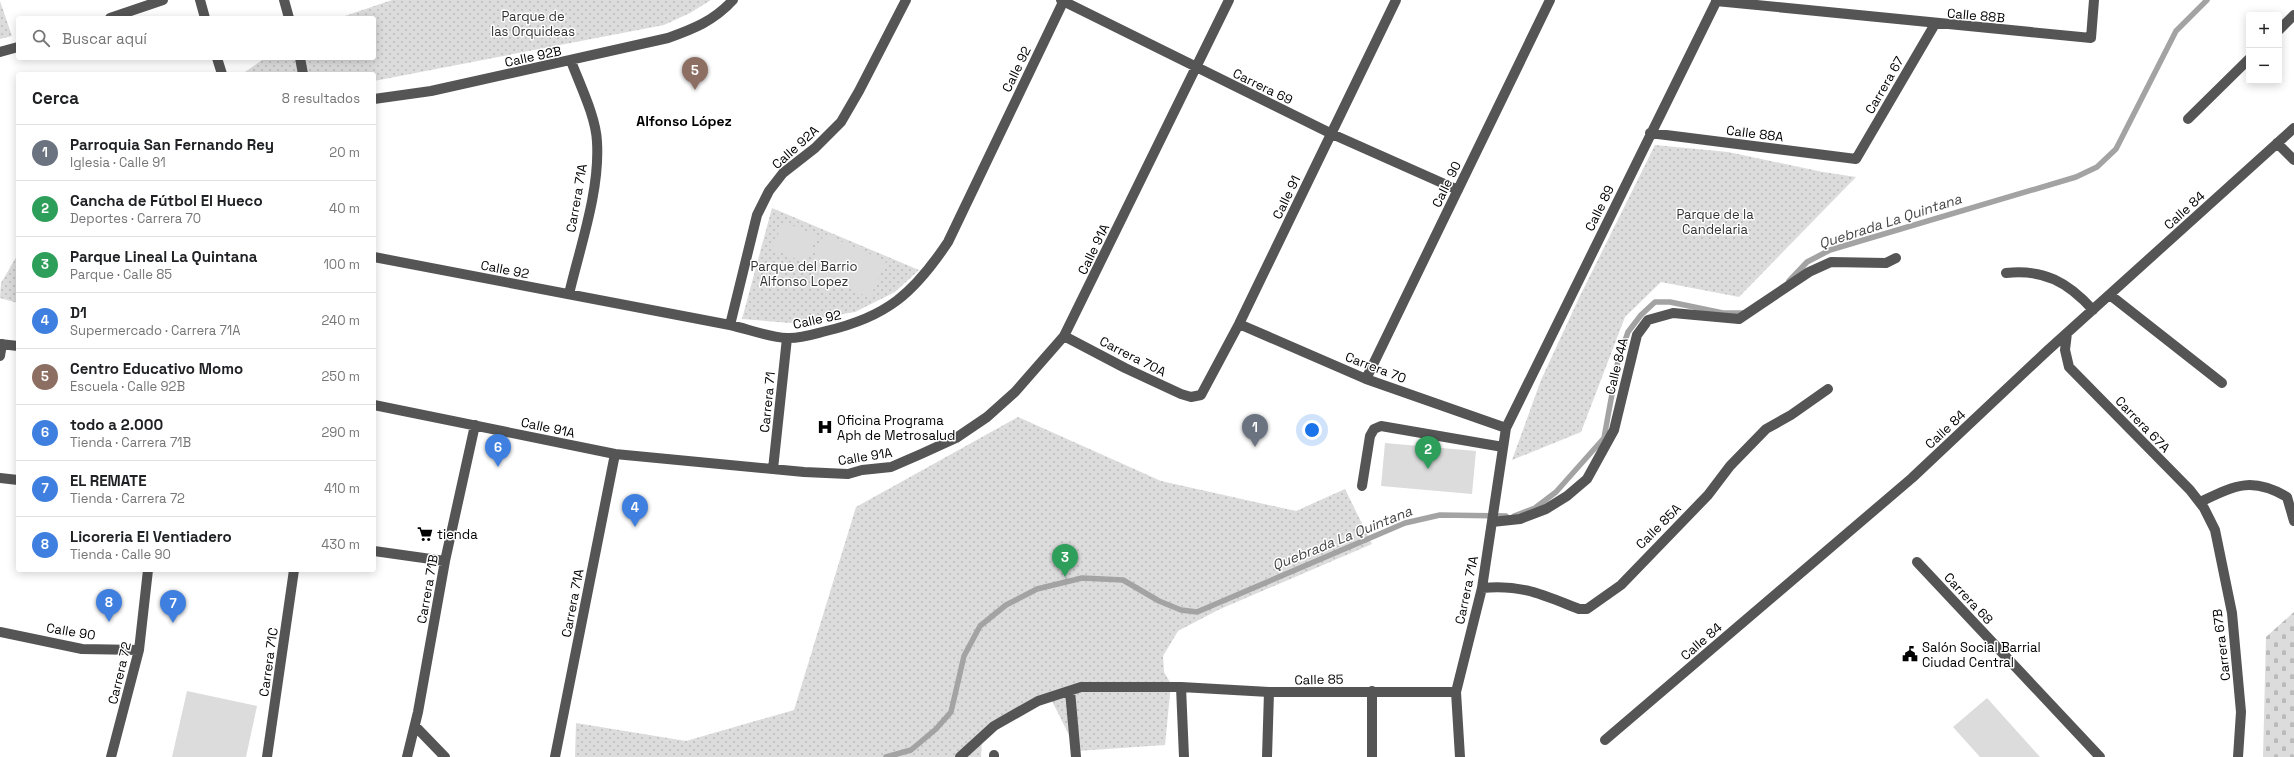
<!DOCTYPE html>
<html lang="es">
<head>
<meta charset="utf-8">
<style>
  :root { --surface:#fff; --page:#f6f6f6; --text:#202124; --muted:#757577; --line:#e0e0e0; --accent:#000 }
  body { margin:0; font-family:"Space Grotesk",sans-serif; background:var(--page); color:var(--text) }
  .controls { position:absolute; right:12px; top:12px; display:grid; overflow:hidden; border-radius:4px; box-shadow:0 2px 10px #0003 }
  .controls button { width:36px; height:36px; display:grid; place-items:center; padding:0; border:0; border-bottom:1px solid var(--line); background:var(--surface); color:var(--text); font:20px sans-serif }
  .you { position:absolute; left:1312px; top:430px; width:14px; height:14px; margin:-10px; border:3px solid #fff; border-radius:50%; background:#1a73e8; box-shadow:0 0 0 6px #1a73e833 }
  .badge { display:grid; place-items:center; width:26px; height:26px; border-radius:50%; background:var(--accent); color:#fff; font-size:13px; font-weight:700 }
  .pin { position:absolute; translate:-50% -33px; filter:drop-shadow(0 1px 2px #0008) }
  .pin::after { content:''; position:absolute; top:21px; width:14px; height:12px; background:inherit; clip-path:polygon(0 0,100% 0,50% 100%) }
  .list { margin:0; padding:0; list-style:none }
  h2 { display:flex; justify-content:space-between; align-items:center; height:52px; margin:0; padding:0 16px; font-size:17px }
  h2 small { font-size:13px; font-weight:400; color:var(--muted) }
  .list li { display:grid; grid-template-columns:26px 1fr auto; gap:12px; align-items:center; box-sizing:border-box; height:56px; padding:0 16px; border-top:1px solid var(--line) }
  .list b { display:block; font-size:15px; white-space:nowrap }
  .list p { margin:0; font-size:13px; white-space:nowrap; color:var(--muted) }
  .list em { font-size:13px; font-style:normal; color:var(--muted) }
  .icon { flex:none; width:22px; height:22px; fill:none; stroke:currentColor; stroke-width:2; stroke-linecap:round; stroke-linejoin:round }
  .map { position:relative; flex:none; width:2294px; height:757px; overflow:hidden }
  .search { position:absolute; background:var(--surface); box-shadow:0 2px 10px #0003; left:16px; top:16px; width:360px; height:44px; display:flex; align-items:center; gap:10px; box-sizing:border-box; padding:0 14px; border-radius:4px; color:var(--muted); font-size:15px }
  .panel { position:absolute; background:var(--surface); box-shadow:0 2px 10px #0003; left:16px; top:72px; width:360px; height:500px; border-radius:4px }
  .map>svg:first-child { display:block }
  .cemetery { fill:url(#cemetery-stones) }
  .park { fill:url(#park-dots) }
  .pitch { fill:#dcdcdc }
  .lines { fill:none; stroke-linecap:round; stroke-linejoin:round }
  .stream { stroke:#a3a3a3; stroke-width:5.5 }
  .minor { stroke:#555; stroke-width:10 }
  .labels { text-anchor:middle; stroke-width:3; stroke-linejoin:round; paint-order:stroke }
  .street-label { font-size:13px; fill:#000; stroke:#fff }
  .park-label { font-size:13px; fill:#333; stroke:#fff }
  .poi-label { font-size:13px; fill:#000; stroke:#fff; text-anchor:start }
  .neighbourhood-label { font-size:14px; font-weight:bold; fill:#000; stroke:#fff }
  .water-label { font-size:14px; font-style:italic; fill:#444; stroke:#fff }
</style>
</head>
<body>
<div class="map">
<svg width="2294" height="757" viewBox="0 0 2294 757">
  <defs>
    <pattern id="cemetery-stones" width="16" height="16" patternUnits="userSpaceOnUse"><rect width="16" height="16" fill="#dcdcdc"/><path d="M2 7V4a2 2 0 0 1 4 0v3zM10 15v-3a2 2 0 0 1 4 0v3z" fill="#bbb"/></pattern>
    <pattern id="park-dots" width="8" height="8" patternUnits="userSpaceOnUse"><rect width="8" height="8" fill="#dcdcdc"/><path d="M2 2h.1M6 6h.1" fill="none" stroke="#bbb" stroke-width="1.8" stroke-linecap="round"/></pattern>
  </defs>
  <rect width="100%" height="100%" fill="#fff"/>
  <path class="cemetery" d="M2294,612V757H2263L2266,637Z"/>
  <path class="park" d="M392,0H711L690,13L664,25L374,81V74H242L265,58H374V18H339Z
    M0,1L12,36L0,39Z
    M1655,145L1728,152L1823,172L1856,177L1739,297L1661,282L1625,317L1581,432L1512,460L1541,380L1579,298Z
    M772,208L919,270L895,292L855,312L790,323L742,319Z
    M18,254V303L0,298L1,283Z
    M1018,417L1161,481L1296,511L1345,489L1372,544L1218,610L1178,631L1163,656L1164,672L1171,684L1165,745L1077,751L1048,693L982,739L981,757H575L576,723L686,741L794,710L856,507Z"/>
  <path class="pitch" d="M783,222L817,235L806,263L772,249Z
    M824,234L886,261L870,298L808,270Z
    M1385,443L1476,451L1472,494L1381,486Z
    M187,691L257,706L246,757H172Z
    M1987,698L2040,757H1980L1953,727Z"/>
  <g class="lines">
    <path class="stream" d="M1789,281L1807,262L1830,250L2076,177L2097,167L2116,149L2176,31L2207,0
      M1514,516L1535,508L1556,492L1604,438L1618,361L1628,332L1641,315L1655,302H1670L1723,313H1746
      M886,757L911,750L936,729L951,712L964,656L980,626L1006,605L1037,589L1082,578L1123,580L1159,601L1181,610L1197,612L1405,523L1440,515L1506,516"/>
    <path class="minor" d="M200,0L205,18
      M284,0L289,18
      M1061,0L1332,134L1458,190
      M1716,1L2091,38L2094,0
      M110,18L163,0
      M2279,30L2294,15
      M0,52L18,47
      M217,58L222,74
      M300,58L303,74
      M374,99L431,91L668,38C693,29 714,21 733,0
      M2188,119L2249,59
      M1650,133L1856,159L1935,24
      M2277,143L2294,160
      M374,257L730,325C748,329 768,337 787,338C799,339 814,334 826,331C887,317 914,293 948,242L1064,0
      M2006,273C2044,269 2068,282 2093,310
      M569,294C580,247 600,191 597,142C596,117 580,85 571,61
      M2110,295L2222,383
      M1239,324L1366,379L1506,428
      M730,325L757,215L769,191L783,173L815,148L841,122L859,91L906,0
      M2067,333L2065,350L2069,367L2190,490L2204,508L2215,530L2232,613L2241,712L2238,757
      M1064,336L1125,368L1181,394L1191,397L1201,395L1239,324L1396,0
      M0,344L18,346
      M0,356L2,344
      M1366,379L1550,0
      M374,405L615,454L804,472L848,474L862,470L891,467L921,454L956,438L987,417L1015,392L1064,336L1229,0
      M773,469L787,338
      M0,478L18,480
      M1362,486L1370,436L1374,429L1381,426L1503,447
      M2200,502C2234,486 2251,476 2287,497L2294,521
      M1492,522L1520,519L1546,509L1567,496L1587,479L1614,430L1637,335L1648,320L1673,313L1739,319L1809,272L1831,262L1886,263L1896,258
      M374,551L445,561
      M1917,562L2100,757
      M1482,588C1522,584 1543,595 1579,609H1587L1621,585L1708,495L1730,466L1766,429L1791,415L1828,389
      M0,632L82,649L139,650
      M1181,687L1184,757
      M1070,691L1076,757
      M1372,691V757
      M415,726L445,757
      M1605,740L1912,478L2047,351L2294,128
      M111,757L139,650L148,570
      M267,757L294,570
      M407,757L418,712L445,561L475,425
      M555,757L615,454
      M960,757L994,726L1038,701L1081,687H1181L1269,692H1456
      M994,757V755
      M1267,757L1269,692
      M1460,757L1456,692L1482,588L1506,428L1717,0"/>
  </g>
  <defs>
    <symbol id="hospital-bare" viewBox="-9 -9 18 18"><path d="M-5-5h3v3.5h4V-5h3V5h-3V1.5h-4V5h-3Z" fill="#000" stroke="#fff" stroke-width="2.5" paint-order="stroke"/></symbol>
    <symbol id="supermarket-bare" viewBox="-9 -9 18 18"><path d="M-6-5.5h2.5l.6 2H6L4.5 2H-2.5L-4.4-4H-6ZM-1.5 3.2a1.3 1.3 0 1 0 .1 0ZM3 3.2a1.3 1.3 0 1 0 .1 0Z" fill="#000" stroke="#fff" stroke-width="2.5" paint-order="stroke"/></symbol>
    <symbol id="civic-bare" viewBox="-9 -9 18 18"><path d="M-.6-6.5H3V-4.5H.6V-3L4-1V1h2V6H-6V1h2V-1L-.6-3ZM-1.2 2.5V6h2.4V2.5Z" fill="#000" stroke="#fff" stroke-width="2.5" paint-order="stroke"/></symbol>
  </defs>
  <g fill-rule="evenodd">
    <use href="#hospital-bare" x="814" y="416" width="22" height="22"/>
    <use href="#supermarket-bare" x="414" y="523" width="22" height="22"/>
    <use href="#civic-bare" x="1899" y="643" width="22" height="22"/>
  </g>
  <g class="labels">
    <g class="street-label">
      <text transform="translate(1976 15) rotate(5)" y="5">Calle 88B</text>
      <text transform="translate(533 56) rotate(-12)" y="5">Calle 92B</text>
      <text transform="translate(1016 69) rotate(-64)" y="5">Calle 92</text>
      <text transform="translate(1884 85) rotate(-60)" y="5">Carrera 67</text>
      <text transform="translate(1263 86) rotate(26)" y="5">Carrera 69</text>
      <text transform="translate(1755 133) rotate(7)" y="5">Calle 88A</text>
      <text transform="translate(795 147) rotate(-42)" y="5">Calle 92A</text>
      <text transform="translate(1446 184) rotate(-64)" y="5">Calle 90</text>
      <text transform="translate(1286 197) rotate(-64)" y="5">Calle 91</text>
      <text transform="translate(576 198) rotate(-80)" y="5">Carrera 71A</text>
      <text transform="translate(1599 208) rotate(-64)" y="5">Calle 89</text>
      <text transform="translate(2184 210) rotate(-42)" y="5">Calle 84</text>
      <text transform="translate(1093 249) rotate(-64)" y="5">Calle 91A</text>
      <text transform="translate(505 269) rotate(11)" y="5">Calle 92</text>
      <text transform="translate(817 319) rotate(-12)" y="5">Calle 92</text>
      <text transform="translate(1133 356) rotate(27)" y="5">Carrera 70A</text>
      <text transform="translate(1616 366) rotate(-76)" y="5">Calle 84A</text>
      <text transform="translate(1376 367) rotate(21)" y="5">Carrera 70</text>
      <text transform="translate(767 402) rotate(-84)" y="5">Carrera 71</text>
      <text transform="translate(2143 424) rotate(46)" y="5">Carrera 67A</text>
      <text transform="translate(548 427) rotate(12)" y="5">Calle 91A</text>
      <text transform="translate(1945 429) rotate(-43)" y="5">Calle 84</text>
      <text transform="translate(865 456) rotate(-9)" y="5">Calle 91A</text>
      <text transform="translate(1658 526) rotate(-45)" y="5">Calle 85A</text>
      <text transform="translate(427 589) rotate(-80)" y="5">Carrera 71B</text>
      <text transform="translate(1466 590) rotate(-78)" y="5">Carrera 71A</text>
      <text transform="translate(1969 598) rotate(47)" y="5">Carrera 68</text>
      <text transform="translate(572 603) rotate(-79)" y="5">Carrera 71A</text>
      <text transform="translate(71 631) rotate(9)" y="5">Calle 90</text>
      <text transform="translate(1701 641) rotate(-41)" y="5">Calle 84</text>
      <text transform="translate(2221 645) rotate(-97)" y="5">Carrera 67B</text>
      <text transform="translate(268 662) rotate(-82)" y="5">Carrera 71C</text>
      <text transform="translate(119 673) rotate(-77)" y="5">Carrera 72</text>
      <text transform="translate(1319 679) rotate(-1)" y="5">Calle 85</text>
    </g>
    <g class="park-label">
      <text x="533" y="21">Parque de<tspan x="533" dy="15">las Orquideas</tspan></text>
      <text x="1715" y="219">Parque de la<tspan x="1715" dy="15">Candelaria</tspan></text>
      <text x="804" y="271">Parque del Barrio<tspan x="804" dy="15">Alfonso Lopez</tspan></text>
    </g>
    <g class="poi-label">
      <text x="837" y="425">Oficina Programa<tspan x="837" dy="15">Aph de Metrosalud</tspan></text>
      <text x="437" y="539">tienda</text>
      <text x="1922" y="652">Salón Social Barrial<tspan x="1922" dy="15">Ciudad Central</tspan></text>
    </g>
    <g class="neighbourhood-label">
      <text x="684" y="126">Alfonso López</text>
    </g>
    <g class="water-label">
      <text transform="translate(1890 221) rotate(-18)" y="5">Quebrada La Quintana</text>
      <text transform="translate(1342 538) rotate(-22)" y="5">Quebrada La Quintana</text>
    </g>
  </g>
</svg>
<div class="controls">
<button>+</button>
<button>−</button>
</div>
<div class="you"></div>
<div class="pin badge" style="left:1255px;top:447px;background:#6b7280">1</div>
<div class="pin badge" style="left:1428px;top:469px;background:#2e9e5b">2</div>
<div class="pin badge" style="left:1065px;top:577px;background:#2e9e5b">3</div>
<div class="pin badge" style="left:635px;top:527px;background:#3f7fe0">4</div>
<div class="pin badge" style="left:695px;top:90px;background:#8d6e63">5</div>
<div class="pin badge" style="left:498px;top:467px;background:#3f7fe0">6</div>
<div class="pin badge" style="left:173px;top:623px;background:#3f7fe0">7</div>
<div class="pin badge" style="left:109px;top:622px;background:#3f7fe0">8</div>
<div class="search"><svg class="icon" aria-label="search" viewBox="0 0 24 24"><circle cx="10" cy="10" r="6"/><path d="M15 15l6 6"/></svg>Buscar aquí</div>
<section class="panel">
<h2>Cerca<small>8 resultados</small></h2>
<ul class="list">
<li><span class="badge" style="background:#6b7280">1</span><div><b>Parroquia San Fernando Rey</b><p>Iglesia · Calle 91</p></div><em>20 m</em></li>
<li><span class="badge" style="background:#2e9e5b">2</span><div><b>Cancha de Fútbol El Hueco</b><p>Deportes · Carrera 70</p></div><em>40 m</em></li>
<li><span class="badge" style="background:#2e9e5b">3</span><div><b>Parque Lineal La Quintana</b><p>Parque · Calle 85</p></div><em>100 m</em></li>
<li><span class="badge" style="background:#3f7fe0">4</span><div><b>D1</b><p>Supermercado · Carrera 71A</p></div><em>240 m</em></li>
<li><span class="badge" style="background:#8d6e63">5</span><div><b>Centro Educativo Momo</b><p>Escuela · Calle 92B</p></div><em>250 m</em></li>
<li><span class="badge" style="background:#3f7fe0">6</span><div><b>todo a 2.000</b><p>Tienda · Carrera 71B</p></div><em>290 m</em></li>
<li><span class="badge" style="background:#3f7fe0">7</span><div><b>EL REMATE</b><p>Tienda · Carrera 72</p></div><em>410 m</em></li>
<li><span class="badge" style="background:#3f7fe0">8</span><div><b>Licoreria El Ventiadero</b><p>Tienda · Calle 90</p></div><em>430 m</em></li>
</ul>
</section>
</div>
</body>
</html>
